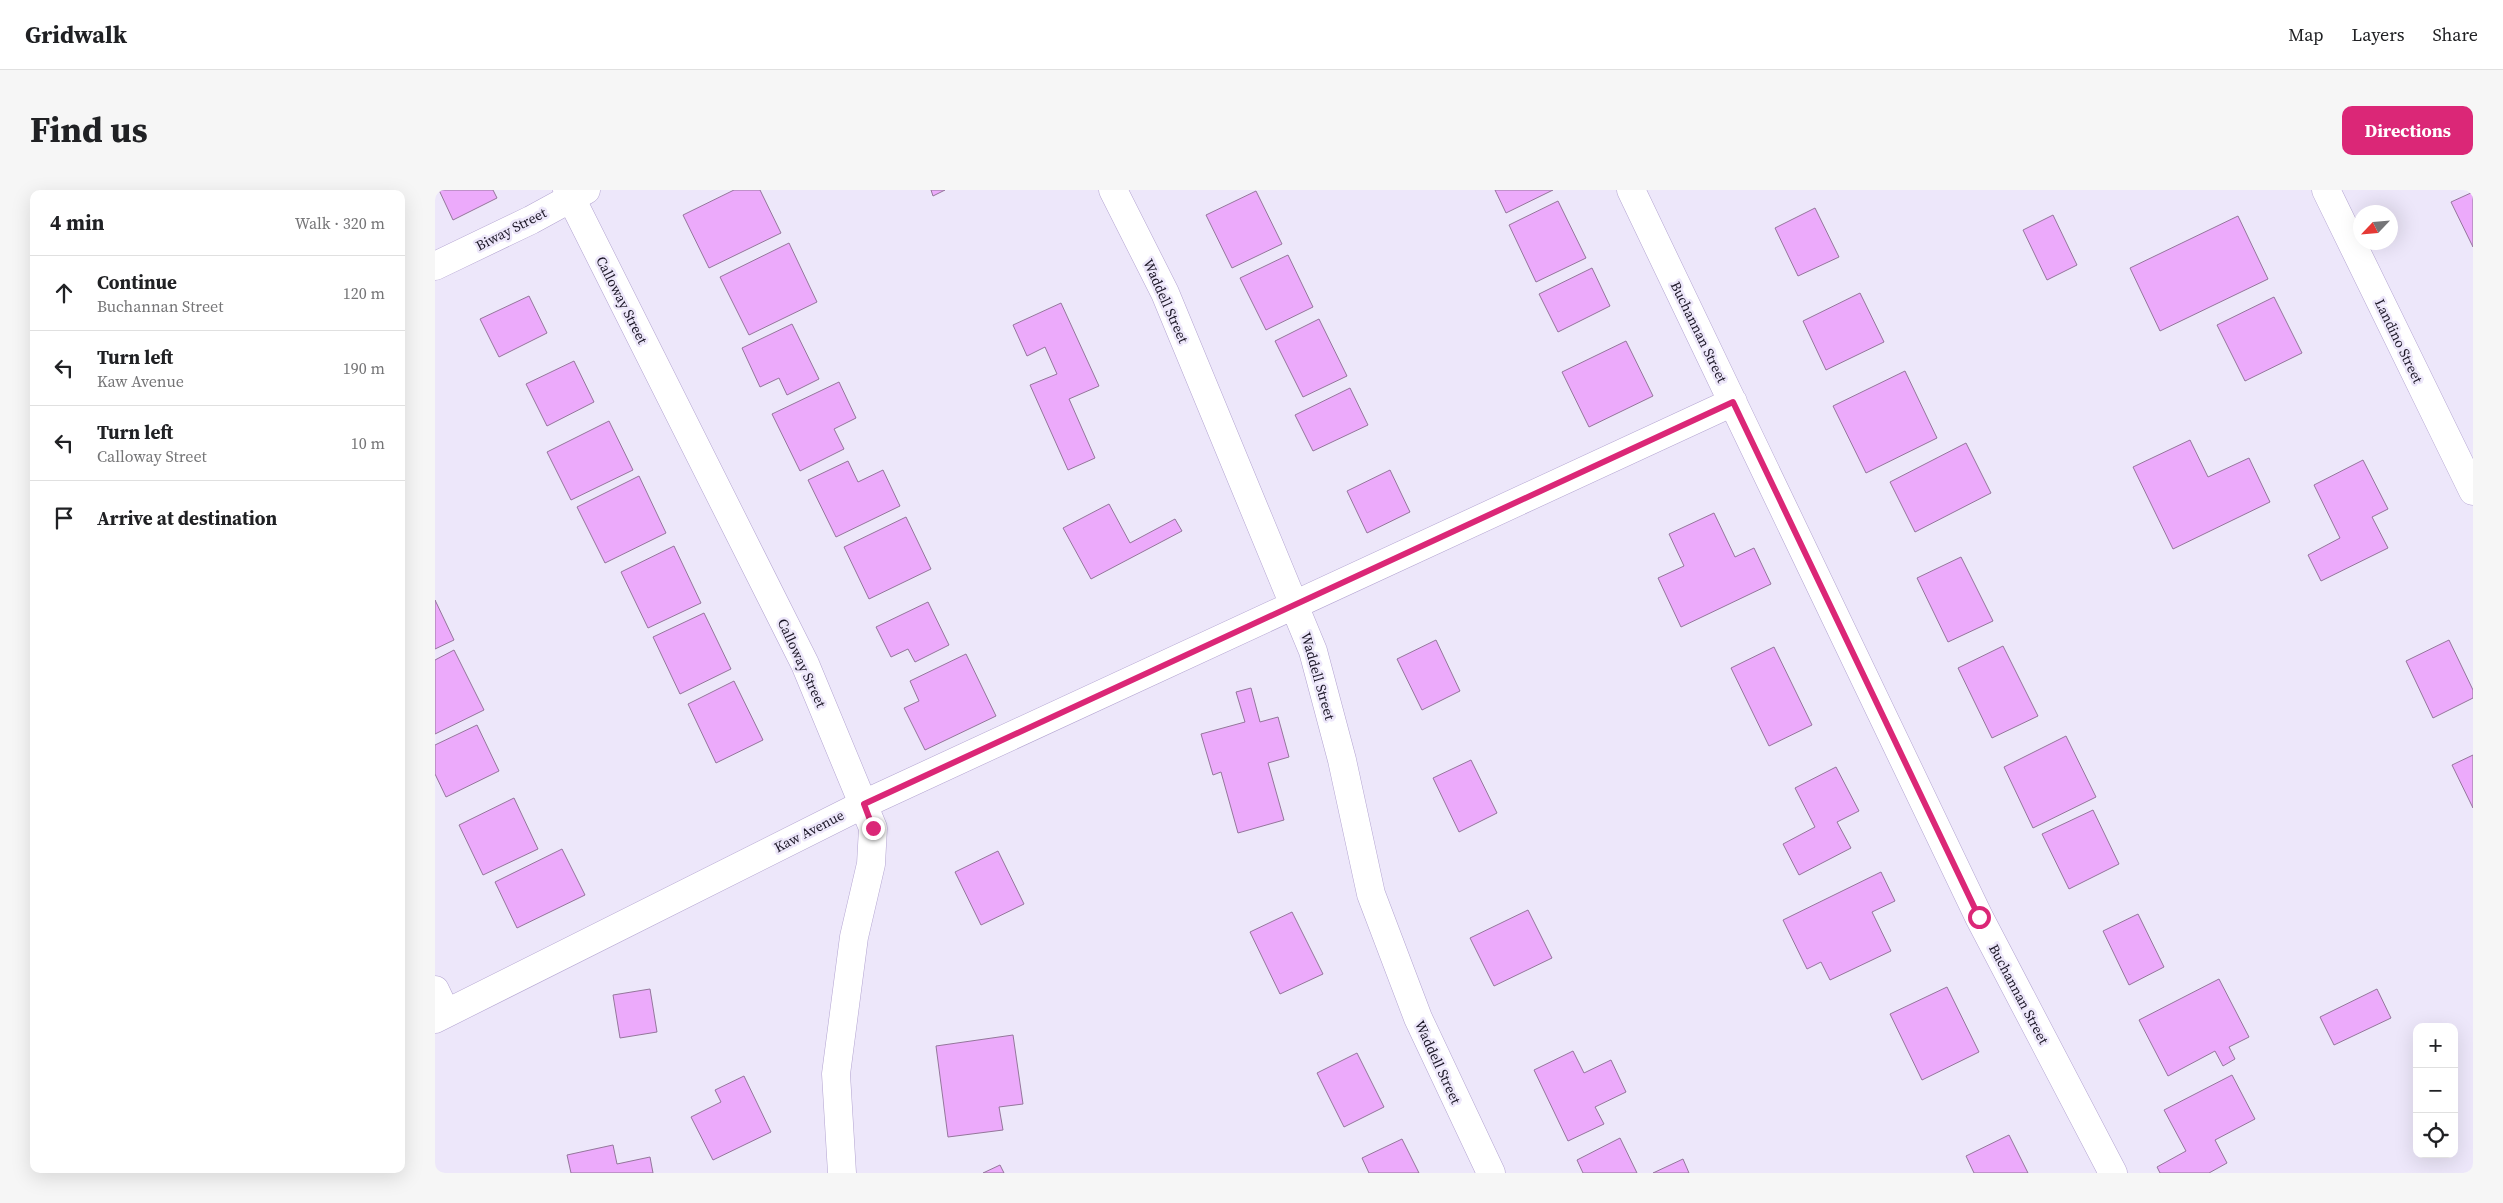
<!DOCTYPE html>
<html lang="en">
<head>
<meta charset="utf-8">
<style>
  :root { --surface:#fff; --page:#f6f6f6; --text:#202124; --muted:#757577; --line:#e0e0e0; --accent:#db2777 }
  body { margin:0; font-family:"Source Serif 4",serif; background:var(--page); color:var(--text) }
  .controls { position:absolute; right:15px; bottom:15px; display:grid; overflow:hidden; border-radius:10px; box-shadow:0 5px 20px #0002 }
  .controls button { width:45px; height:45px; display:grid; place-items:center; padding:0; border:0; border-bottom:1px solid var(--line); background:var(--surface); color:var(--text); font:25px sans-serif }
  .compass { position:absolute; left:1918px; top:15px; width:45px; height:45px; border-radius:50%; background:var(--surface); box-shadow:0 5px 20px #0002; rotate:244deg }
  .stop { position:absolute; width:15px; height:15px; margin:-11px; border:4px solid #db2777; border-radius:50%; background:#fff }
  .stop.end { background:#db2777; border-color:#fff; box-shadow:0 1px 5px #0008 }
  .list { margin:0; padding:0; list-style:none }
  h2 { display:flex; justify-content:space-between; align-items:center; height:65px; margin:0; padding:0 20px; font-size:21px }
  h2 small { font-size:16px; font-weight:400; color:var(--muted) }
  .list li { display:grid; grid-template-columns:32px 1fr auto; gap:15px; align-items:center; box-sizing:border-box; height:75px; padding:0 20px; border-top:1px solid var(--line) }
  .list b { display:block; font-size:19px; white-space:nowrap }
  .list p { margin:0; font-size:16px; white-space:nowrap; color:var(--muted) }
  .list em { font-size:16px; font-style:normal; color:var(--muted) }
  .icon { flex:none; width:28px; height:28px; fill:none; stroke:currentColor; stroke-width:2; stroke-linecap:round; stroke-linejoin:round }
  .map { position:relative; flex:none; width:2038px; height:983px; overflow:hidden; border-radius:10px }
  header { display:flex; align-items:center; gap:30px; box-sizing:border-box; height:70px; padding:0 25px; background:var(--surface); border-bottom:1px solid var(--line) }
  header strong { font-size:24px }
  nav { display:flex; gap:28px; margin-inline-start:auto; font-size:18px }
  .intro { display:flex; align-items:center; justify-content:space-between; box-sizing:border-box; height:120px; padding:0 30px }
  h1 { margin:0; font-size:35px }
  .button { padding:12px 22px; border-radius:10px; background:var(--accent); color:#fff; font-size:18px; font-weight:700 }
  main { display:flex; gap:30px; padding:0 30px }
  aside { flex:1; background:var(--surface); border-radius:10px; box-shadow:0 5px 20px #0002 }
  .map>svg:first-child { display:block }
  .building { fill:#ecaafb; stroke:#94769b }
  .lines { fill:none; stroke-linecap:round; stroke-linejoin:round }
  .minor-casing { stroke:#b3a4d1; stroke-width:29 }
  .tertiary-casing { stroke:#b3a4d1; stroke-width:29 }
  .minor { stroke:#fff; stroke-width:28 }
  .tertiary { stroke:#fff; stroke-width:28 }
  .route { stroke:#db2777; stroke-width:6 }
  .labels { text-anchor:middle; stroke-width:5; stroke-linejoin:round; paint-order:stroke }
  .street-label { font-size:14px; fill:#1b1626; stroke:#ede7fa }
</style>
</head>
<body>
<header>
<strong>Gridwalk</strong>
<nav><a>Map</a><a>Layers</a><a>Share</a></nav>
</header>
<div class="intro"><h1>Find us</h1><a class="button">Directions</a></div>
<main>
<aside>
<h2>4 min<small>Walk · 320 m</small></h2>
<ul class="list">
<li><svg class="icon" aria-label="ahead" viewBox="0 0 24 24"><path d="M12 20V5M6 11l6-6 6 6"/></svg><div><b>Continue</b><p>Buchannan Street</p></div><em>120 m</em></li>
<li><svg class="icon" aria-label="left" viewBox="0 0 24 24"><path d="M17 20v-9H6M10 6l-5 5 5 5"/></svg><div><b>Turn left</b><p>Kaw Avenue</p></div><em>190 m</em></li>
<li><svg class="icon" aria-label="left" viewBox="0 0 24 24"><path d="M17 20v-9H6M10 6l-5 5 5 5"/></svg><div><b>Turn left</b><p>Calloway Street</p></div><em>10 m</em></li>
<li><svg class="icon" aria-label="arrive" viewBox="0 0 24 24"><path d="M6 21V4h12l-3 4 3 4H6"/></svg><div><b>Arrive at destination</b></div></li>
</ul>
</aside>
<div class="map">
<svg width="2038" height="983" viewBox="0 0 2038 983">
  <rect width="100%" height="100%" fill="#ede7fa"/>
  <path class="building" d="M4,0H58L62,8L18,30Z
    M299,0H325L346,43L274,78L248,25Z
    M496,0H510L498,6Z
    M1060,0H1118L1071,23Z
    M821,1L847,54L797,78L771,25Z
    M2038,2V57L2016,12Z
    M1123,11L1151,68L1101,92L1074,35Z
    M1380,18L1404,67L1363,86L1340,38Z
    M1618,25L1642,75L1612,90L1588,40Z
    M1803,26L1833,89L1725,141L1695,78Z
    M354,53L382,112L314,145L285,87Z
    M853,65L878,117L831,140L805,88Z
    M1157,78L1175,116L1123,142L1104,104Z
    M1425,103L1449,152L1391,180L1368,131Z
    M94,106L112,143L64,167L45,129Z
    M1839,107L1867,163L1810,191L1782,135Z
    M626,113L664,196L634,209L660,268L633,280L595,195L622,184L610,157L592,166L578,135Z
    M884,129L912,186L868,207L840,151Z
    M357,134L384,189L352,205L344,188L325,197L307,158Z
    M1191,151L1218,206L1154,237L1127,182Z
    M139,171L159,212L112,236L91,194Z
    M1470,181L1502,248L1431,283L1398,216Z
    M404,192L421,228L399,239L409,259L365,281L337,224Z
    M915,198L933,235L878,261L860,225Z
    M174,231L198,280L136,310L112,262Z
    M1755,250L1773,287L1814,268L1835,312L1738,359L1698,277Z
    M1531,253L1556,303L1480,342L1455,292Z
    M1928,270L1953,319L1937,327L1953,358L1886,391L1873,365L1905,348L1879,295Z
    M413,271L423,292L448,280L465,316L401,347L373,290Z
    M955,280L975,322L932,343L912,301Z
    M204,286L231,343L170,373L142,317Z
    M674,314L695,353L740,329L747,341L656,389L628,338Z
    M1279,323L1300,367L1319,358L1336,394L1246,437L1223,388L1249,376L1234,344Z
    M471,327L496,379L434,409L409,357Z
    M239,356L266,413L213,438L186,382Z
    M1526,367L1558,431L1513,452L1482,388Z
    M0,410L19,450L0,459Z
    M493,412L514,455L480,472L473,459L456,467L441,437Z
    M269,423L296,479L245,504L218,447Z
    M1001,450L1025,501L987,520L962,469Z
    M2014,450L2038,500V508L1998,528L1971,471Z
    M1568,456L1603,526L1557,548L1523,478Z
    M1339,457L1377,535L1334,556L1296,478Z
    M19,460L49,520L0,544V470Z
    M531,464L561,526L490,560L469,518L484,511L475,491Z
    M299,491L328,550L281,573L253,514Z
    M816,498L825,532L843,527L854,567L833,573L849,630L803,643L786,582L778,585L766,544L810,532L801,502Z
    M42,535L64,581L11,607L0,584V555Z
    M1631,546L1661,607L1598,638L1569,577Z
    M2038,565V618L2017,575Z
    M1036,570L1062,623L1024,642L998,588Z
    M1401,577L1424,621L1402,632L1416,658L1364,685L1348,654L1380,637L1360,598Z
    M79,608L103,659L48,685L24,635Z
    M1658,620L1684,674L1634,699L1607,644Z
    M127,659L150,705L82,738L60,692Z
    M563,661L589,714L546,735L520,682Z
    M1446,682L1460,711L1437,722L1456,761L1395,790L1386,772L1372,779L1348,730Z
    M1093,720L1117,768L1059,796L1035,748Z
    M857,722L888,784L845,804L815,742Z
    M1703,724L1729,777L1694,795L1668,741Z
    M1784,789L1814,847L1794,857L1800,869L1788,876L1780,861L1733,886L1704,830Z
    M1512,797L1544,862L1487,890L1455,824Z
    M215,799L222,842L185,848L178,805Z
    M1942,799L1956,828L1899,855L1885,827Z
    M578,845L588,914L564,917L568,940L513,947L501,856Z
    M1138,861L1149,883L1176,870L1191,902L1160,917L1169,934L1133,951L1099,880Z
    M922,863L949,917L909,937L882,883Z
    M1797,885L1820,929L1780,950L1792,973L1774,983H1725L1722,977L1751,961L1729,920Z
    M309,886L336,942L278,970L256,927L286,912L280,900Z
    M1574,945L1593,983H1539L1531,966Z
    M1185,948L1202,983H1148L1142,970Z
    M967,949L984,983H934L927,968Z
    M178,955L182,974L215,967L218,983H136L132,965Z
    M1248,969L1254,983H1218Z
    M565,975L569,983H548Z"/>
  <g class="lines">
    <defs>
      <path id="minor" d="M132,0L370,474L438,638L436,674L419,747L401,884L407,983
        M678,0L730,103L878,461L907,570L936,704L983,828L1056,983
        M1196,0L1544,727L1678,983
        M1891,0L2038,301
        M0,800L11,823
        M0,829L429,614L1298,212"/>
      <path id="tertiary" d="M0,76L96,30L151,0"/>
    </defs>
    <use href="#minor" class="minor-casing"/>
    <use href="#tertiary" class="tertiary-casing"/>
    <use href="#minor" class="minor"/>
    <use href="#tertiary" class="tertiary"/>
  </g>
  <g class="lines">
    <path class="route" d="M438,638L429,614L1298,212L1544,727"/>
  </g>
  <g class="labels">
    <g class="street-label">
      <text transform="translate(76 39) rotate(-27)" y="5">Biway Street</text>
      <text transform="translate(187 110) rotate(63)" y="5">Calloway Street</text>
      <text transform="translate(731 111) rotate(66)" y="5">Waddell Street</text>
      <text transform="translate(1264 142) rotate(64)" y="5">Buchannan Street</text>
      <text transform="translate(1964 151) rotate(64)" y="5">Landino Street</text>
      <text transform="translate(367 473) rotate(65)" y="5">Calloway Street</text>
      <text transform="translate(883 486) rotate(74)" y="5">Waddell Street</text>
      <text transform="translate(374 641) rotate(-27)" y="5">Kaw Avenue</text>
      <text transform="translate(1584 804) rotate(62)" y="5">Buchannan Street</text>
      <text transform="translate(1003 872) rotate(65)" y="5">Waddell Street</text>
    </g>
  </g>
</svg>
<div class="controls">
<button>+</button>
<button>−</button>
<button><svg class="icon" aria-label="locate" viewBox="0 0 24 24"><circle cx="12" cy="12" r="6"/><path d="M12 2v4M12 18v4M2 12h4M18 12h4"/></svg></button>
</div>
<svg class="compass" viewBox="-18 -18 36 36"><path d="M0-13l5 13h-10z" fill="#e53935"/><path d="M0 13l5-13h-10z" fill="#757577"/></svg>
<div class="stop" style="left:1544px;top:727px"></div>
<div class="stop end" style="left:438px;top:638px"></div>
</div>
</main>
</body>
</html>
